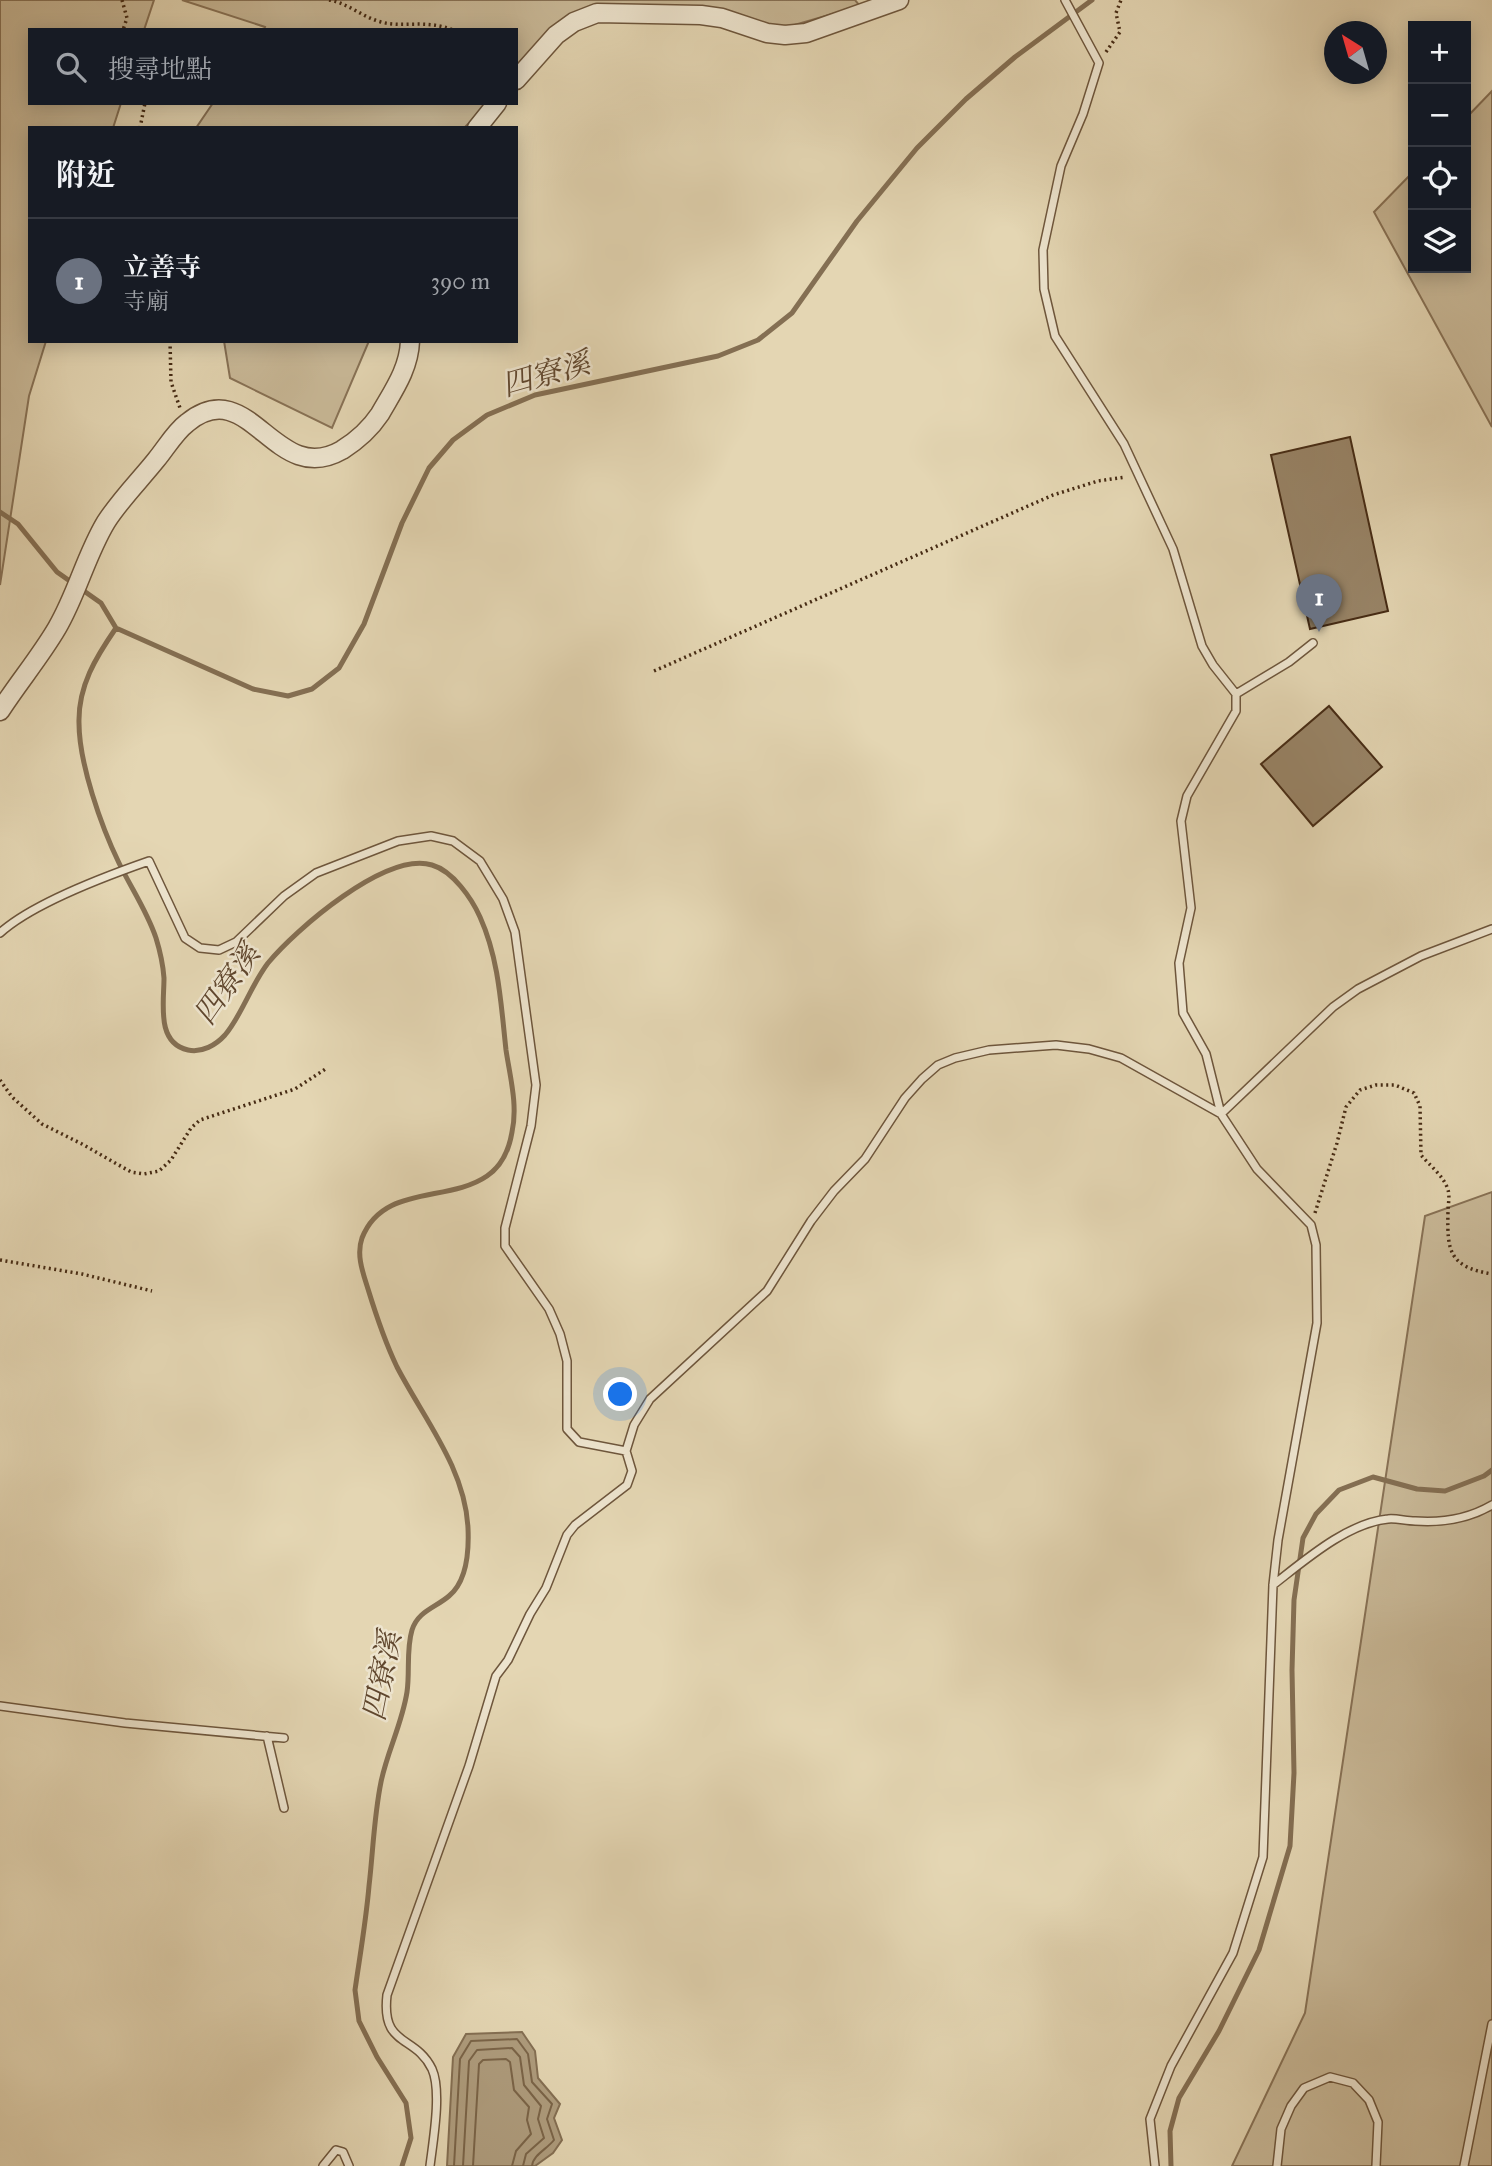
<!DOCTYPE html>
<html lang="zh-TW">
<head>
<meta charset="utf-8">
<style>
  :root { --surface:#171b24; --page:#20242c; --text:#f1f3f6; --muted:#9ea1a6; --line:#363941; --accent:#0b8043 }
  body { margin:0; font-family:"IM FELL Great Primer","Noto Serif TC",serif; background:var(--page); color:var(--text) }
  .controls { position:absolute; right:21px; top:21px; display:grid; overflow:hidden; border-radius:0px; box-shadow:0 4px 18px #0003 }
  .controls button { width:63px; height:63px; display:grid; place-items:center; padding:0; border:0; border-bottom:2px solid var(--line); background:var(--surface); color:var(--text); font:35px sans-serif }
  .compass { position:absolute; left:1324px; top:21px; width:63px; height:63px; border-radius:50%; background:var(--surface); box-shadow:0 4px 18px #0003; rotate:323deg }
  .you { position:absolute; left:621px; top:1395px; width:24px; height:24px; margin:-18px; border:5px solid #fff; border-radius:50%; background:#1a73e8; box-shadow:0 0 0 10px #1a73e833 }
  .badge { display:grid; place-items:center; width:46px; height:46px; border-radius:50%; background:var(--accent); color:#fff; font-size:23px; font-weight:700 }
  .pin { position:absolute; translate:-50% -58px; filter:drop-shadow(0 2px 4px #0008) }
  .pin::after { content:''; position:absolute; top:37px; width:24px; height:21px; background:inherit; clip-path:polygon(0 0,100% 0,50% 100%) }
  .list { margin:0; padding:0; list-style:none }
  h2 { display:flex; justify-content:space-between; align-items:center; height:91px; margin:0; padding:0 28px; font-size:30px }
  h2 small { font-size:23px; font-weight:400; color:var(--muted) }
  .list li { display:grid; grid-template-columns:46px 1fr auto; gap:21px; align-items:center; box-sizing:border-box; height:126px; padding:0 28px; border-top:2px solid var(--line) }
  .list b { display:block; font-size:26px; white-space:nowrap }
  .list p { margin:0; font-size:23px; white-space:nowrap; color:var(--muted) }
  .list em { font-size:23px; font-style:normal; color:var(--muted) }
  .icon { flex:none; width:38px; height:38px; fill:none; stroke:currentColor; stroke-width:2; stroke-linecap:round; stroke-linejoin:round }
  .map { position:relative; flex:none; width:1492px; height:2166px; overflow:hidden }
  .search { position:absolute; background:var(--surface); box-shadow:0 4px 18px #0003; left:28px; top:28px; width:490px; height:77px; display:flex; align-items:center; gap:18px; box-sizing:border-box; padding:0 24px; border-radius:0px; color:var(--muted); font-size:26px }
  .panel { position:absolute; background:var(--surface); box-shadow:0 4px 18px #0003; left:28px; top:126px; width:490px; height:217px; border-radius:0px }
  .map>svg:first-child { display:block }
  .green { fill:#c9b998; stroke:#887256; stroke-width:2 }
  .water { fill:#ae9c7d; stroke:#846f53; stroke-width:2 }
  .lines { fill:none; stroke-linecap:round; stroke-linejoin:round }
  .shore { stroke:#7a6448; stroke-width:2 }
  .stream { stroke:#846f53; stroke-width:5 }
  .building { fill:#988467; stroke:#462b14; stroke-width:2 }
  .service-casing { stroke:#6e563c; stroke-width:10 }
  .tertiary-casing { stroke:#6e563c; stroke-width:21 }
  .path { stroke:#462b14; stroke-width:3.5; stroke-dasharray:2 3.5; stroke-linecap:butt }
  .service { stroke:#ede4ce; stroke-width:7 }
  .tertiary { stroke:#ede4ce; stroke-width:18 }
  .labels { text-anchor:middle; stroke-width:5; stroke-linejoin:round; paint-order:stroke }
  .water-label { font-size:30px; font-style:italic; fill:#60472e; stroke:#ede4ce }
</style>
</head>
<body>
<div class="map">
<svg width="1492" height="2166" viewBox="0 0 1492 2166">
  <rect width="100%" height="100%" fill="#e4d6b3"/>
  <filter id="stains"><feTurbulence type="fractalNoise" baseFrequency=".00286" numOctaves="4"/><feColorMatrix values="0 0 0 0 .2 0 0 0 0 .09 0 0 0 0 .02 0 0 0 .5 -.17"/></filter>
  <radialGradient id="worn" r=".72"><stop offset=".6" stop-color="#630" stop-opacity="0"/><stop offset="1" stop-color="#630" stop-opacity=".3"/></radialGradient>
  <path class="green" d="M0,0H154L144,30H30V103H121L113,128H30V341H46L29,396L0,585Z
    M182,0H855L860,6L784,28L582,15L516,81V30H264L265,27Z
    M1492,91V427L1374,212L1413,172V268H1466V118Z
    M213,103H489L464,128H196Z
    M224,341H369L332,428L230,378Z
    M1492,1192V2166H1232L1305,2013L1425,1216Z"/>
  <path class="water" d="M522,2032L535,2051L538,2078L560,2104L554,2118L562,2140L553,2153L535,2166H447L453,2057L466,2034Z"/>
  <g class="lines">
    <path class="shore" d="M454,2166L460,2059L471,2041L517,2039L528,2054L532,2082L552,2104L547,2119L554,2140C547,2149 533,2155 532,2166
      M463,2166L469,2061L477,2050L512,2048L520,2057L524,2085L541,2106L538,2119L544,2138L526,2154L523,2166
      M473,2166L479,2064L483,2060L506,2059L510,2062L514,2090L529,2107L527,2120L531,2134L516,2151L512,2166"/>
    <path class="stream" d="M0,512L18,524L57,572L101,603L116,628
      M402,2166L411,2138L406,2103L377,2057L359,2021L355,1990C360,1955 366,1921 369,1886C373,1852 374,1816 381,1782C387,1752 402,1724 407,1692C410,1672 406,1650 412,1630C418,1611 435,1608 449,1596C467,1581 469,1550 468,1528C465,1468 424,1419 397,1367C385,1342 376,1315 368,1289C363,1273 356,1255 362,1238C383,1184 448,1203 487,1176C502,1166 509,1150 512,1132C518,1105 510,1077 506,1050C501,1005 499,959 480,917C472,899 453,871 432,865C386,851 295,930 268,963C251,985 242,1015 225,1035C216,1045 202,1053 188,1050C156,1043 164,1003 164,978C163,964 160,951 156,938C147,911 131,888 119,863C101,826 79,763 79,723C78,686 96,657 116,628L253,689L288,696L312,689L339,668L364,624L402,523L429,468L453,440L487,415L535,395L718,356L758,340L792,313L857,221L917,148L966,99L1015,57L1092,0
      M1171,2166L1170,2131L1179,2098L1219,2031L1259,1950L1290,1846L1294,1773L1292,1670L1294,1600L1303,1538L1316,1514L1339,1490L1373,1477L1417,1489L1445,1491L1484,1476L1492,1470"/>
  </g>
  <path class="building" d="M1350,437L1388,611L1310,629L1271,455Z
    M1329,706L1382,767L1313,826L1261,764Z"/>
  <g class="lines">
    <defs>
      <path id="service" d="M1065,0L1099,63L1083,114L1061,166L1043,250L1044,289L1055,336L1124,444L1173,549L1202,646L1213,665L1236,694V711L1187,796L1181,821L1191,908L1179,963L1183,1013L1206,1054L1221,1114L1257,1169L1311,1225L1316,1245L1317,1323L1278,1540L1273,1585L1263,1857L1233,1953L1171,2066L1150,2119L1155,2166
        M1236,694L1289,662L1313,643
        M0,933C33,903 106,876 149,861L185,938L200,948L219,950L236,942L284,896L316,873L398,841L431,836L453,841L480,861L503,899L515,932L536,1085L531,1126L505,1228V1246L549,1309L560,1334L567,1361V1429L579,1442L626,1451
        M1273,1585C1304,1561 1347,1523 1388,1519C1396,1518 1406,1521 1415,1521C1442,1523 1468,1519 1492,1505
        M0,1706L125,1723L284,1738
        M267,1736L284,1808
        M323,2166L336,2150L343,2152L349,2166
        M430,2166C433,2141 442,2091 432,2069C415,2034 381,2048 387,1995L469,1766L496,1676L508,1660L530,1614L546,1588L567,1535L575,1525L627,1485L632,1471L626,1451L634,1425L650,1399L767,1291L811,1221L834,1191L865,1159L905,1098L922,1079L938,1065L955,1058L989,1050L1056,1045L1089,1049L1121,1058L1221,1114L1333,1007L1358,989L1421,956L1492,929
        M1277,2166L1281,2129L1291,2106L1304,2088L1330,2077L1353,2083L1369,2100L1378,2122L1376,2166
        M1464,2166L1492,2024"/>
      <path id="tertiary" d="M516,80L556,35L574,22L597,13L701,15L722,18L767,33L785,35L806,33L899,0
        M477,128L497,103
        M0,711C18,683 40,657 57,628C77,594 86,555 106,522C120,500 140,480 156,460C166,448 175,432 187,423C250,371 274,489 342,450C358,440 370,429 380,414C393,391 409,369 410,341"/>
    </defs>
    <use href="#service" class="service-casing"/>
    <use href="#tertiary" class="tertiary-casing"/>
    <path class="path" d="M122,0L127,18L123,30
      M329,0C348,3 362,17 381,22C404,28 425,19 453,30
      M1106,52L1120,32L1116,13L1121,0
      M140,128L145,103
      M170,341L171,382L180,408
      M654,671L1053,495L1098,481L1126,477
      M0,1080L12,1097L42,1124L82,1144L131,1172L144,1174L159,1171L171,1160L191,1128L200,1120L295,1089L327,1068
      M1315,1213L1337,1143L1346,1107L1360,1090L1376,1085H1395L1414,1093L1420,1106L1421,1155C1430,1166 1444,1176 1448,1190C1450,1196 1448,1205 1448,1212C1447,1251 1449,1267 1492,1274
      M0,1260L82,1274L152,1291"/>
    <use href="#service" class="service"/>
    <use href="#tertiary" class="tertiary"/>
  </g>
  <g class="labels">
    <g class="water-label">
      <text transform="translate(546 374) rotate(-16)" y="10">四寮溪</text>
      <text transform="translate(227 984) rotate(-55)" y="10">四寮溪</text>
      <text transform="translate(382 1676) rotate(-79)" y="10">四寮溪</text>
    </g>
  </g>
  <rect width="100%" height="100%" filter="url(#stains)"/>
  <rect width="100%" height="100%" fill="url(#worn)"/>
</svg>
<div class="controls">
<button>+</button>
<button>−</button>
<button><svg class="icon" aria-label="locate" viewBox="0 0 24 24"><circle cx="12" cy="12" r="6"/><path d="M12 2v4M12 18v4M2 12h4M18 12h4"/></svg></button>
<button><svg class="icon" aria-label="layers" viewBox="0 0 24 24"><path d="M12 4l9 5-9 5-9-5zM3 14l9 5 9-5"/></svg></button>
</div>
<svg class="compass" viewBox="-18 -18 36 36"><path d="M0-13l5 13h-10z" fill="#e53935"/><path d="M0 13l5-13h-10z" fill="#9ea1a6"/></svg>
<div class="you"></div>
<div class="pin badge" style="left:1319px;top:632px;background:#6b7280">1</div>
<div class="search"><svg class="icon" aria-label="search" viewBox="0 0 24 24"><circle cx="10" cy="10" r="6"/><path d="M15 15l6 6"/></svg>搜尋地點</div>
<section class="panel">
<h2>附近<small></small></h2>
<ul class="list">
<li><span class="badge" style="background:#6b7280">1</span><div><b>立善寺</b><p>寺廟</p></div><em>390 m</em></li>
</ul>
</section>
</div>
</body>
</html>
